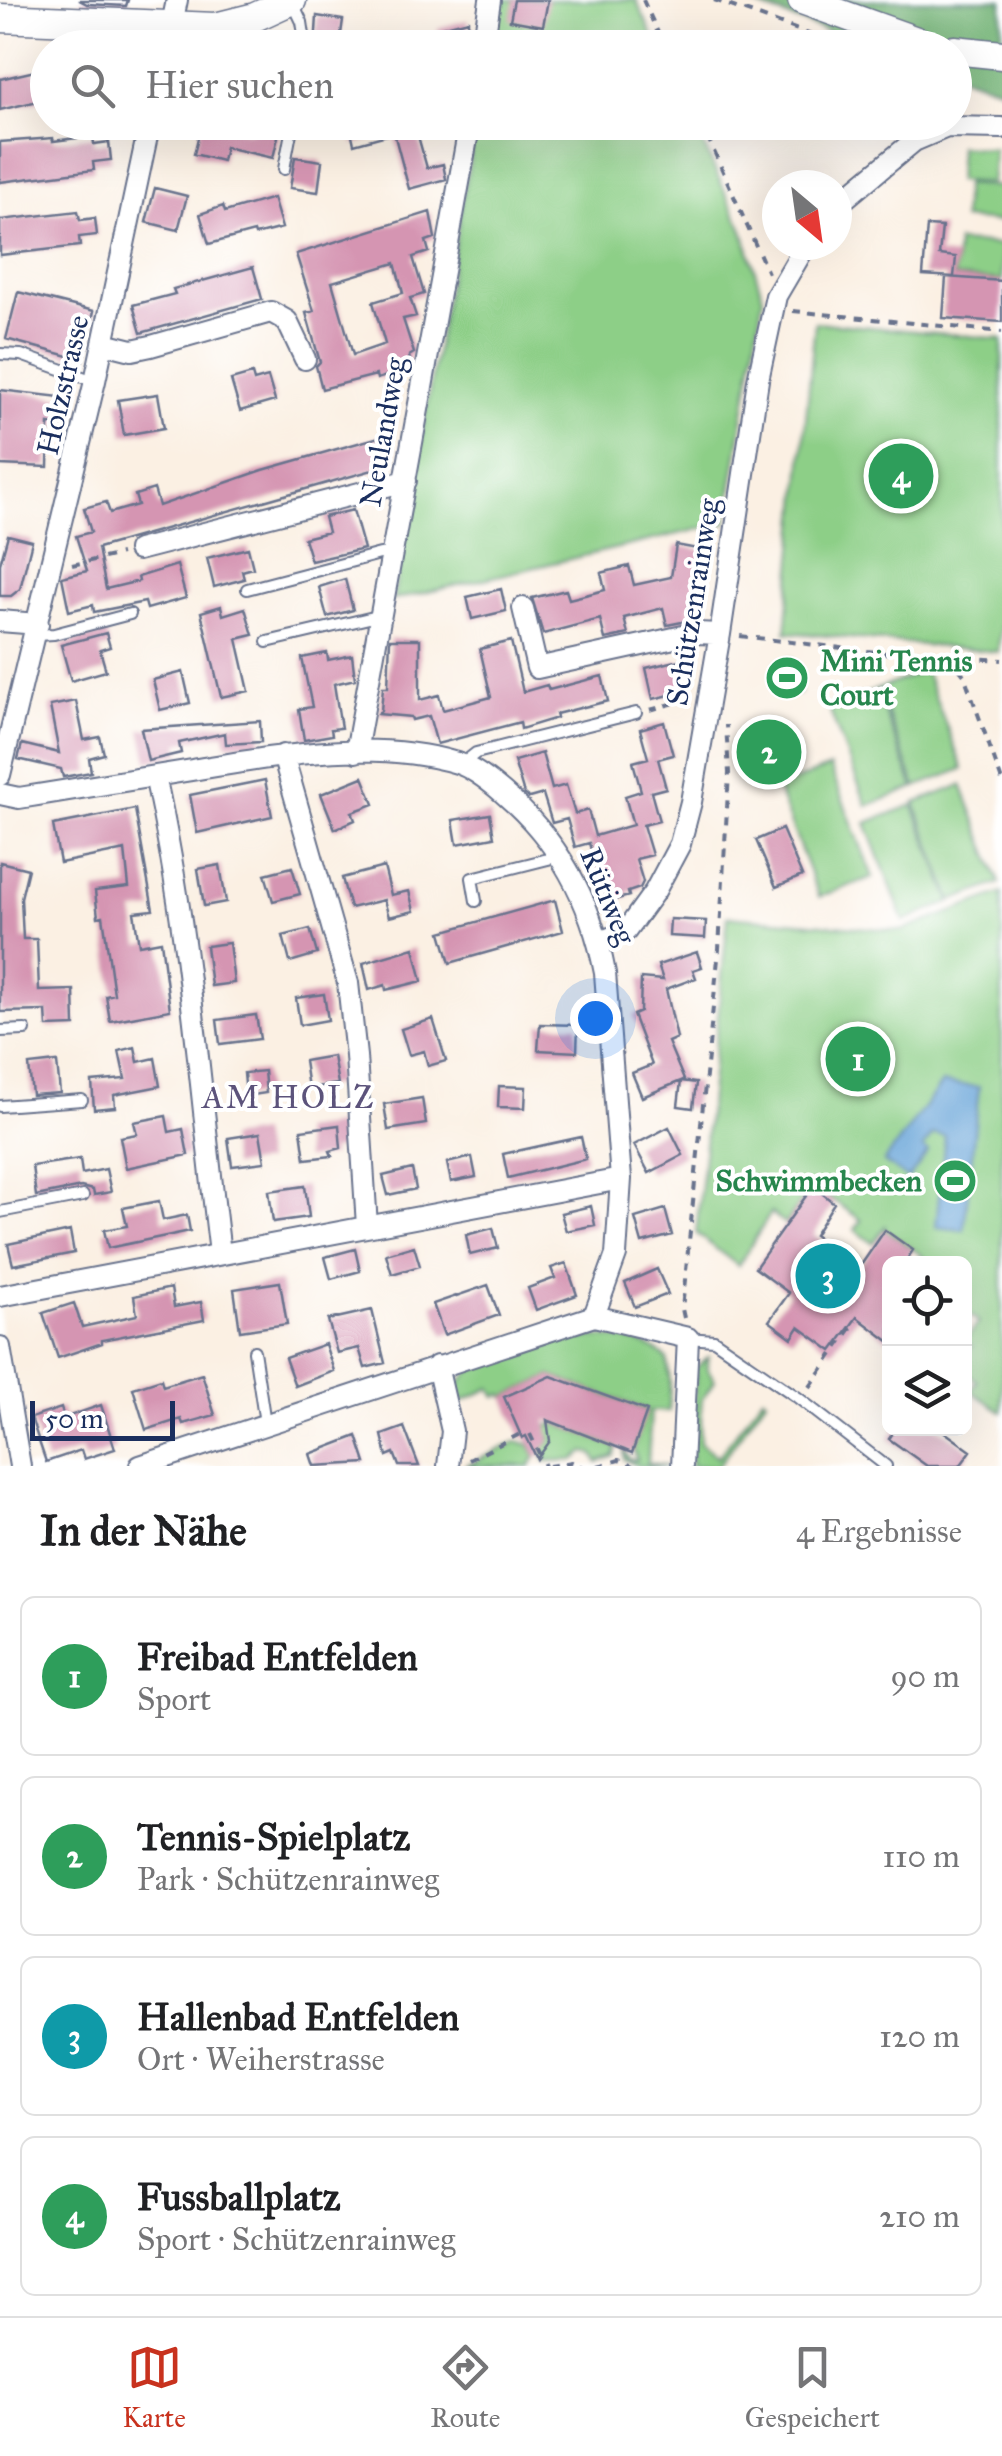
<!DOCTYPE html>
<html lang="de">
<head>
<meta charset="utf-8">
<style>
  :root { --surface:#fff; --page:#f6f6f6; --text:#202124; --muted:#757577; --line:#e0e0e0; --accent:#c8321e }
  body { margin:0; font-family:"IM FELL Great Primer",serif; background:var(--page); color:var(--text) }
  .controls { position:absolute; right:30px; bottom:30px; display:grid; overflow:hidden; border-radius:15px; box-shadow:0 10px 40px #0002 }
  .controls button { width:90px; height:90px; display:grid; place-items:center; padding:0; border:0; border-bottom:2px solid var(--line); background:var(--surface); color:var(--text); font:50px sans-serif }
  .compass { position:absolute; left:762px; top:170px; width:90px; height:90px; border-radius:50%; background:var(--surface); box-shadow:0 10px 40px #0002; rotate:151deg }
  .scale { position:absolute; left:30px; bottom:25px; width:145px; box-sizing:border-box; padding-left:10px; border:5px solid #1b2f5e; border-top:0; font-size:28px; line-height:35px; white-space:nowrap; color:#1b2f5e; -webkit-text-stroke:8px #fff; paint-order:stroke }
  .you { position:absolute; left:595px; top:1018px; width:35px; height:35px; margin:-25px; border:8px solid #fff; border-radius:50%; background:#1a73e8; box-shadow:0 0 0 15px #1a73e833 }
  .badge { display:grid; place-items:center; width:65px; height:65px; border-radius:50%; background:var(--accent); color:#fff; font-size:32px; font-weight:700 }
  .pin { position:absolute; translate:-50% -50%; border:5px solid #fff; box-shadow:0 2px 10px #0006 }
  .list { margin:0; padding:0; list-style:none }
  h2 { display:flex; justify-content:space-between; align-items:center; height:130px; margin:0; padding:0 40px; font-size:42px }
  h2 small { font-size:32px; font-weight:400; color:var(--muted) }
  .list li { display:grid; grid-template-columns:65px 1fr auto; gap:30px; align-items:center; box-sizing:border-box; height:160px; margin:0 20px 20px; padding:0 20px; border:2px solid var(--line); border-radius:15px }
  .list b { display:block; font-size:38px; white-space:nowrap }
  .list p { margin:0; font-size:32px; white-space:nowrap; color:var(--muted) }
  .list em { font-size:32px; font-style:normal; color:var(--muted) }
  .icon { flex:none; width:55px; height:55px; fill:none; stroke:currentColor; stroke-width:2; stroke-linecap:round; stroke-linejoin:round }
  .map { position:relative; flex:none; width:1002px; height:1466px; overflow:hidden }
  .search { position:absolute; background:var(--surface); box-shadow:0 10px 40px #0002; left:30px; right:30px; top:30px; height:110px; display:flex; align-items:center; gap:25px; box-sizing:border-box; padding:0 35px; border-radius:55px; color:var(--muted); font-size:38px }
  .sheet { height:850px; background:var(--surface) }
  nav { display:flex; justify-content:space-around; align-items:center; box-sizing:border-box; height:140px; border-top:2px solid var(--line); background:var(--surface); font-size:28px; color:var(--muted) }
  nav a { display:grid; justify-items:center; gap:5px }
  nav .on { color:var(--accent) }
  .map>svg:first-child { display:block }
  .green { fill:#8dcf87; stroke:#547f72; stroke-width:2.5 }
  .forest { fill:#72b274; stroke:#467069; stroke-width:2.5 }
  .water { fill:#67a4d8; stroke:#416a9b; stroke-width:2.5 }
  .building { fill:#d595b2; fill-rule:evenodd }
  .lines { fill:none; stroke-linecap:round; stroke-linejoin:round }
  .lane-casing { stroke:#69738d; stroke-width:14 }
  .street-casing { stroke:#69738d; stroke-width:24 }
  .secondary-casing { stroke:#69738d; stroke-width:31 }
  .path { stroke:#69738d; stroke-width:4; stroke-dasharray:8 8; stroke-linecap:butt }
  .lane { stroke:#fff; stroke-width:10 }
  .street { stroke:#fff; stroke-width:20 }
  .secondary { stroke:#fff; stroke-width:28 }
  .labels { text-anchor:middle; stroke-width:8; stroke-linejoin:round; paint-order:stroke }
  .street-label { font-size:30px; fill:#1b2f5e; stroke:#fff }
  .leisure-label { font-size:30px; font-weight:bold; fill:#27864d; stroke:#fff; text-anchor:start }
  .neighbourhood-label { font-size:32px; letter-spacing:2.5px; fill:#5c537b; stroke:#fff }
</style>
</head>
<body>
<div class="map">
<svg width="1002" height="1466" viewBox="0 0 1002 1466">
  <rect width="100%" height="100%" fill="#fff"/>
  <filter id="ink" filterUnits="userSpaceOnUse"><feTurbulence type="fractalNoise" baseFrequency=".01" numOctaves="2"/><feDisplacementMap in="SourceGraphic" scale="20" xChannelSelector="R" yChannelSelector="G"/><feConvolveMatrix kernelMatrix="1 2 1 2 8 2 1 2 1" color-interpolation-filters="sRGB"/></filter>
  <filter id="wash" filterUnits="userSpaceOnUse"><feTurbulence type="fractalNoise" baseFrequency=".0048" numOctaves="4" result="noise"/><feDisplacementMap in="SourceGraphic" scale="40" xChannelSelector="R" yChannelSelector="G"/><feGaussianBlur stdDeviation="2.25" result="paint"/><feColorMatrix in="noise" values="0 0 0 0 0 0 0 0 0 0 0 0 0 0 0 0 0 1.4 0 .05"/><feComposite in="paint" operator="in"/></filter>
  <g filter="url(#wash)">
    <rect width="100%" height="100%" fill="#fbf0e3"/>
    <path class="green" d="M498,0H636L658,47L489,48Z
      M476,123H693L743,230L763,297L726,523L393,600Z
      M959,146L994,149L991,183L957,181Z
      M965,184L1002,187V222L962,219Z
      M957,242L1002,245V281L954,277Z
      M815,322L1002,339V613L998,652L786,632Z
      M791,658L799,693L783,697L776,663Z
      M925,671L963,769L916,787L878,689Z
      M876,690L914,788L867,806L829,709Z
      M758,728L779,730L785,741L781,766L767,773L753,763Z
      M830,767L873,877L819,897L777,788Z
      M962,785L1000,883L952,901L915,803Z
      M913,805L951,902L904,921L866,823Z
      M1002,893V1412L971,1391L977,1381L965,1372V1357L972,1346L965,1341L979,1322L965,1312L964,1264L918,1263L923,1256L885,1230L886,1225L873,1243L855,1230L861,1220L813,1186L785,1224L771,1213L738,1266L696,1233L728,916L902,931Z
      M591,1337C616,1337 649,1340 667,1359L670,1382L669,1411H651L648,1463L667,1466H638L624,1459V1450L630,1460H637L633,1449L647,1410L551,1376L504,1397L502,1394L496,1397L491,1388L461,1402L459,1384L470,1371L515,1355L519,1357L523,1353L563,1340Z
      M708,1357L707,1368L715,1381L702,1399L700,1443L718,1457L763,1396L766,1399L718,1466H691L696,1368Z
      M555,1423L617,1447L614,1456L598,1463L593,1454L585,1452L574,1460L546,1461L539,1444H548L550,1438L545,1428Z
      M518,1441L530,1445L536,1457L530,1466H465Z"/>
    <path class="forest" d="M741,0H1002V89L955,74L954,48L870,47Z"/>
    <path class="water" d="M942,1083L979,1087L964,1230L936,1227L945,1136L933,1134L923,1148L928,1152L908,1179L884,1162Z"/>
    <g id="blocks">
      <path class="building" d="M79,0H128L126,6L87,4Z
        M514,0H548L543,26L510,20Z
        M317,16L343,20L339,48H315Z
        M468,20L469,48H439L438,28Z
        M35,71L42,100L0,110V79Z
        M202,122L251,132L253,122L280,128L273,158L225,147L222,161L194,154Z
        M349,122H414L427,168L443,164L446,179L409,189L394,133L354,144Z
        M93,136L94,144L109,142L111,160L93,162L94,170L0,182V142L53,138V141Z
        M295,157L322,161L318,192L290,188Z
        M155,188L187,196L178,230L146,222Z
        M273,198L282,228L255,235L254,232L209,244L200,214L223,206L225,212Z
        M78,211L80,220L95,218L97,235L79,237L80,246L0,255V220Z
        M430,212L435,238L426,241L429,252L413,257L424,294L410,298L416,316L403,319L414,353L409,356L412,368L377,379L376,375L322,389L316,366L320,362L306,313L314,311L296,254ZM395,263L403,293L373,302L385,344L353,355L332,282Z
        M927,226L942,227L939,255L956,257L954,277L923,275Z
        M253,267L262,299L141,333L133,305L175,294L173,289Z
        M946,277L1002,281V322L943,318Z
        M18,292L94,311L83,360L6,339Z
        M252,374L254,381L268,377L275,401L240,411L231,380Z
        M0,390L69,398L65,426L49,424L48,467L0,465Z
        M158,394L164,428L124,435L118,400Z
        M379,437L387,466L98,548L106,589L139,581L138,577L177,565L186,598L147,609L145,602L94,612L93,605L69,611L62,577L87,571L76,536L91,532L84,508L106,502L110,513L138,505L135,495L154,489L159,506L263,470Z
        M353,510L364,549L311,561L304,538L328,532L324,517Z
        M8,535L32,541L20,589L11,596H0V564Z
        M676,545L708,551L699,604L689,606L692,620L667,625L663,608L624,618L628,634L605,639L600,619L543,634L532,598L566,590L569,599L605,590L601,573L629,566L634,585L671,577Z
        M248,548L253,568L242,571L244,579L214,587L207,558Z
        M345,579L353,610L327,617L319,587Z
        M501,589L506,611L472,619L467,597Z
        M221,606L223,615L245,608L253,635L237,639L249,691L221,697L201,612Z
        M106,633L110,647L100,650L106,671L71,681L61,645Z
        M390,639H420V700L439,695L443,710L491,697L480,649L511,641L523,692L547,685L549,690L602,676L608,701L556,714L557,718L521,729L520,722L437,744L429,716L412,720L411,717L378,714L381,711L383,687H388Z
        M327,653L328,660L352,655L355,679L334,684L341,728L331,729L332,735L304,740L299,709L312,707L302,658Z
        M680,660L687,691L653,699L646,668Z
        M183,672L190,703L160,710L153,680Z
        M76,701L84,740L100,737L104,754L89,758L91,772L63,777L61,769L18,759L22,744L59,753L50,706Z
        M260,721L261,742L226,744L225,733L179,743L181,753L148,761L141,729Z
        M664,722L673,755L658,759L666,788L651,792L659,821L643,825L652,855L636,859L643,882L640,888L628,892L629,896L606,902L589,843L575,847L567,819L552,823L543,794L529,798L524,794L514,761L542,753L552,789L566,785L575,814L588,810L595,836L633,825L625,796L641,791L633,762L648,758L640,729Z
        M363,777L374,804L352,812L355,820L335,829L321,794Z
        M265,780L272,816L197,833L190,795Z
        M135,809L153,910L134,912L139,945L161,941L170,1010L110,1021L106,996L114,994L103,916L98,917L95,891L129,887L125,850L60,863L53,825Z
        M490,814L494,837L457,844L453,820Z
        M782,829L802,876L776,887L756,840Z
        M0,862L28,869L21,898L23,939H37L39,991L74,990L75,1026L47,1027L46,1011L0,1012Z
        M220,865L226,902L204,906L198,869Z
        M292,867L300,894L273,901L265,874Z
        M384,867L391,895L409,891L414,911L389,917L384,900L350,908L342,878Z
        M555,900L563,931L450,963L441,932Z
        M670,919L706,921L705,938L669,936Z
        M310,929L317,954L290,962L283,936Z
        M229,943L234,983L211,986L206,946Z
        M414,948L422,981L386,990L385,985L369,990L363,963Z
        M697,952L702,967L693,970L696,978L666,989L677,1038L668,1042L684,1080L681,1081L696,1083L693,1108L678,1106L681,1081L642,1097L632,1073L652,1065L633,1015L640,1012L641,978L663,980L658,965Z
        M324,994L328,1020L300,1025L296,998Z
        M256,1015L260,1039L220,1044L217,1020Z
        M433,1019L446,1061L428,1066L424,1051L409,1055L401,1029Z
        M540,1024L578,1025L577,1052L538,1050Z
        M135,1047L138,1062L155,1058L160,1086L114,1095L115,1107L94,1109L92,1082L125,1079L119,1051Z
        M333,1056L338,1084L308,1088L304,1061Z
        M57,1062L60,1093L32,1095L29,1065Z
        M264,1071L266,1093L246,1096L244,1073Z
        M499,1086L526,1087L525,1108L498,1107Z
        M422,1098L426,1124L388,1130L384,1104Z
        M166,1116L169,1132L183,1129L188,1155L126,1168L120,1137L137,1134L134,1122Z
        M339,1125L341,1148L330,1151L332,1156L305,1159L301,1130Z
        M669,1127L683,1155L649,1173L634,1145Z
        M260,1133L265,1162L232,1166L228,1138Z
        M581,1137L586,1159L508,1178L503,1154Z
        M472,1157L476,1177L451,1182L447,1163Z
        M80,1159L82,1174L106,1169L111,1192L94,1195L93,1190L81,1187L36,1196L32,1166Z
        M412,1169L416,1189L388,1195L383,1176Z
        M305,1186L309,1217L273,1222L269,1191Z
        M813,1186L834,1203L814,1235L859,1268L885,1230L913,1250L904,1264H890V1342L857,1317L832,1351L799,1327L792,1338L769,1321L789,1293L755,1268Z
        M159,1201L163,1220L187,1215L190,1231L108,1248L104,1230L127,1226L123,1208Z
        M591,1206L595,1225L566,1231L561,1213Z
        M665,1209L672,1235L642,1243L635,1218Z
        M493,1228L498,1248L470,1255L466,1235Z
        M70,1231L74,1253L13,1265L8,1244Z
        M414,1246L420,1266L392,1274L386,1254Z
        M355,1249L360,1271L331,1279L325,1257Z
        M566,1263L577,1295L536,1310L528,1288L555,1278L551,1268Z
        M657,1269L668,1294L635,1307L625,1283Z
        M280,1282L287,1324L240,1331L234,1289Z
        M488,1285L499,1315L444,1335L433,1304Z
        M171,1288L174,1307L201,1302L204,1320L102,1340V1343L58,1358L43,1313L74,1303L82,1327L137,1315L134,1296Z
        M372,1310L385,1363L365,1368L359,1348L337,1353L328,1320Z
        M325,1344L334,1371L295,1386L285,1358Z
        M202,1374L215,1415L183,1424L181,1419L146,1430L133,1388L161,1379L163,1386Z
        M551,1376L647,1411L632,1453L547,1420L550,1441L537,1459L526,1436L522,1438L504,1397Z
        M101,1405L115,1449L84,1459L81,1450L46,1462L31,1418L61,1408L64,1418Z
        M404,1427L419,1466H399L394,1453L387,1456L382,1435Z
        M896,1428H939L971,1451L960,1466H927L889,1439Z
        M357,1436L366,1463L314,1466L310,1454Z"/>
    </g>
  </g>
  <g filter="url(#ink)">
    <use href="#blocks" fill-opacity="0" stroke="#69738d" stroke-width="2.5"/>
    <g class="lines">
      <defs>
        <path id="lane" d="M292,1L302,22L306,48
          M284,169L293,122
          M0,354L21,355L94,381
          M247,589L380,554H391
          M36,635L54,634L130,614
          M267,642L382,615
          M462,764L476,753L636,713
          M476,901L472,878L560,856
          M0,1031L25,1030
          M0,1106L82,1100
          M0,1212L83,1196
          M688,1338L714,1340L797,1397L886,1466
          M254,1351L265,1423"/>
        <path id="street" d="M167,48L177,0
          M483,48L490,0
          M837,205L914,141L947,127L1002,128
          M104,343L132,350L151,346L271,312L287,321L305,359
          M138,550L406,481
          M523,608L537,668L697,633L720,634
          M0,621L38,624
          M356,752L470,122
          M283,755L348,983L356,1056L367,1226
          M0,775L95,381L150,122
          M155,776C190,934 200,1093 220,1253
          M0,794L19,798C77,789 135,779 192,770C278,756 372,738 457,763C473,768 489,781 502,792C559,840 591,900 605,973L621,1179L616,1255L594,1316
          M599,943L626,931L655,891L680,844L691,802L720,634L758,380L776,296L806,245
          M0,1296L621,1179
          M0,1347L20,1466
          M437,1366L452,1431L448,1466
          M140,1466L594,1316L688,1338L682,1466"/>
        <path id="secondary" d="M802,0L936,48
          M0,18L215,27L255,17L292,0
          M954,50L1002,55"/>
      </defs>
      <use href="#lane" class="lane-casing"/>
      <use href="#street" class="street-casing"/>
      <use href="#secondary" class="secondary-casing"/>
      <path class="path" d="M643,0L665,48
        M714,0L848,48
        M701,122L768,273
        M793,311L1002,332
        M72,565L121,554
        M740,636L953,661L964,675L1002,781
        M953,661L957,657L1002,660
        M650,710L689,699
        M684,1318L682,1309L719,949L729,773L726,725
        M810,1387L856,1321
        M530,1434L545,1466
        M469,1460L520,1434
        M549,1466L572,1462L581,1466
        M598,1466L619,1460L633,1466
        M1001,1466L1002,1465"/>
      <use href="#lane" class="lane"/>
      <use href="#street" class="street"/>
      <use href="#secondary" class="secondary"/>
    </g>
  </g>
  <defs>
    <symbol id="stadium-disc" viewBox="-11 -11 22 22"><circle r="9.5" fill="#2e9e5b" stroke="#fff"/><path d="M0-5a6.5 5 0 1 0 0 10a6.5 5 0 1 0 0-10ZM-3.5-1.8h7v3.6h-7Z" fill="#fff"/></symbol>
  </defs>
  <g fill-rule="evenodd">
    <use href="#stadium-disc" x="762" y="653" width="50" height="50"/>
    <use href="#stadium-disc" x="930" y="1156" width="50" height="50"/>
  </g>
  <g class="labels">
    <g class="street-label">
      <text transform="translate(63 385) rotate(-77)" y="10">Holzstrasse</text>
      <text transform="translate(383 432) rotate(-80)" y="10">Neulandweg</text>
      <text transform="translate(693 602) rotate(-81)" y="10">Schützenrainweg</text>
      <text transform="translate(608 896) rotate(68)" y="10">Rütiweg</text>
    </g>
    <g class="leisure-label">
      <text x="820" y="671">Mini Tennis<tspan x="820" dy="34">Court</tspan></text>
      <text x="922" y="1191" text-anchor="end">Schwimmbecken</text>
    </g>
    <g class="neighbourhood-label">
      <text x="289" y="1108">AM HOLZ</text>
    </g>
  </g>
</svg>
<div class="controls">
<button><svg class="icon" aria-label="locate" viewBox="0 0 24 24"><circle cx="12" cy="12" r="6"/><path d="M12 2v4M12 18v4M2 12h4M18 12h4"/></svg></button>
<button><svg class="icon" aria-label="layers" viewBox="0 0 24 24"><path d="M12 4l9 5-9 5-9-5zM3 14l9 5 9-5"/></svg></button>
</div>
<svg class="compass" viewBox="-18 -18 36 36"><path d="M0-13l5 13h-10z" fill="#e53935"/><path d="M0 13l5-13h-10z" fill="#757577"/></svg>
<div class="scale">50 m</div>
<div class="you"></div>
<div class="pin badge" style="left:858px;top:1059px;background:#2e9e5b">1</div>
<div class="pin badge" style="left:769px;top:752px;background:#2e9e5b">2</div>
<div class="pin badge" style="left:828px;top:1276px;background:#0f9aa8">3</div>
<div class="pin badge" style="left:901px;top:476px;background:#2e9e5b">4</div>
<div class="search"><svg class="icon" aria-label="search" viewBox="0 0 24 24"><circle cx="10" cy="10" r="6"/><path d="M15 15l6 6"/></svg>Hier suchen</div>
</div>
<section class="sheet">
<h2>In der Nähe<small>4 Ergebnisse</small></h2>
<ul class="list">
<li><span class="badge" style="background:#2e9e5b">1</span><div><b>Freibad Entfelden</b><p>Sport</p></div><em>90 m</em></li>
<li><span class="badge" style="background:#2e9e5b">2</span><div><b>Tennis-Spielplatz</b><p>Park · Schützenrainweg</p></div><em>110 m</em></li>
<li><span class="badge" style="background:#0f9aa8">3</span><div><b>Hallenbad Entfelden</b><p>Ort · Weiherstrasse</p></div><em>120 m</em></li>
<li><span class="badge" style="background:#2e9e5b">4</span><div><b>Fussballplatz</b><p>Sport · Schützenrainweg</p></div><em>210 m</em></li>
</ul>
</section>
<nav>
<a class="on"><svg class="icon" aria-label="map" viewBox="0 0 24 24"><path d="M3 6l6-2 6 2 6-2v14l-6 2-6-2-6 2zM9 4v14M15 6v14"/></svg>Karte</a>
<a><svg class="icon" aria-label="directions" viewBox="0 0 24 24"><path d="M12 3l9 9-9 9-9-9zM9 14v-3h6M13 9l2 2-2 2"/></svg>Route</a>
<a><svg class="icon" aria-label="saved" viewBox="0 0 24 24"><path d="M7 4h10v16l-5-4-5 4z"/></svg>Gespeichert</a>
</nav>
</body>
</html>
